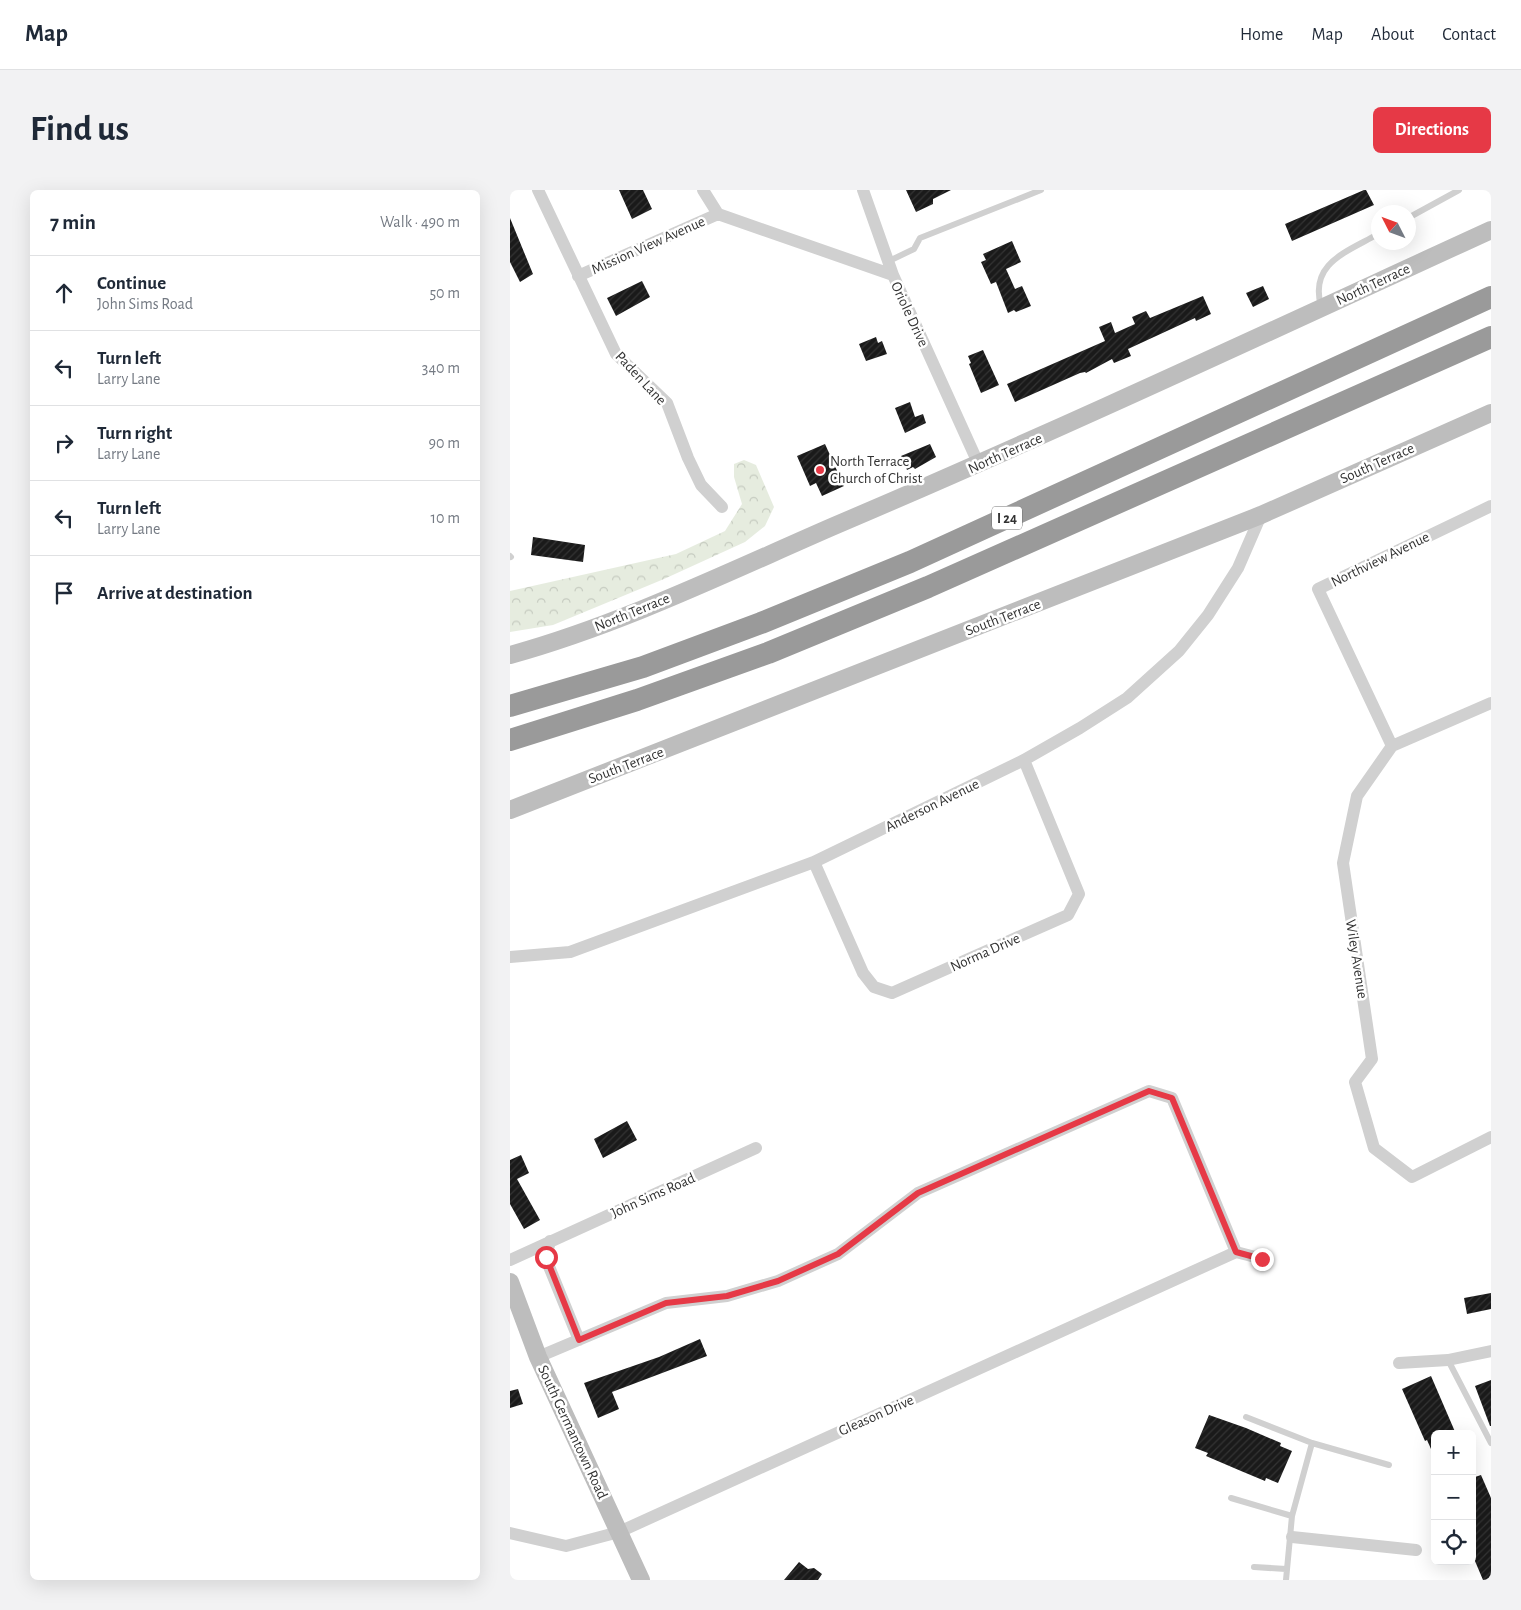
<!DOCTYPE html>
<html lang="en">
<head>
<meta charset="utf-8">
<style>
  :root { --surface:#fff; --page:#f2f2f3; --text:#1f2937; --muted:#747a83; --line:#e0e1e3; --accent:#e63946 }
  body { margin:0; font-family:"Alegreya Sans",sans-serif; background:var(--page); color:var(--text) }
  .controls { position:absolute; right:15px; bottom:15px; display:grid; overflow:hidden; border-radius:8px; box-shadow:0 5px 20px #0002 }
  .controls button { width:45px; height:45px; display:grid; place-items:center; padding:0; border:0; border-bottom:1px solid var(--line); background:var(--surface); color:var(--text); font:25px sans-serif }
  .compass { position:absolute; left:861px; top:15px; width:45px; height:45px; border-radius:50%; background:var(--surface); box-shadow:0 5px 20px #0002; rotate:312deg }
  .stop { position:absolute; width:15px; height:15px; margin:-11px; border:4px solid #e63946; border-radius:50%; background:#fff }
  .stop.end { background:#e63946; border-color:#fff; box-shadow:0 1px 5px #0008 }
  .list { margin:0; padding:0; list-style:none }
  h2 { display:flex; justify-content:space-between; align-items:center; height:65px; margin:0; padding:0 20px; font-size:21px }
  h2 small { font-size:16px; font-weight:400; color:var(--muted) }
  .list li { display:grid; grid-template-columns:32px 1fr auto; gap:15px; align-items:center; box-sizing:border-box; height:75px; padding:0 20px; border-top:1px solid var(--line) }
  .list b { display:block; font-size:19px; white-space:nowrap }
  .list p { margin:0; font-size:16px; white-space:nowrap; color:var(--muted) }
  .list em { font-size:16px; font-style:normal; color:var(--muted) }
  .icon { flex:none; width:28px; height:28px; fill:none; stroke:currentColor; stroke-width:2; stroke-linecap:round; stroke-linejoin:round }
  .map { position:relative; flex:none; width:981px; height:1390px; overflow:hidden; border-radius:8px }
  header { display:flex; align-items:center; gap:30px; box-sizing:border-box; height:70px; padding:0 25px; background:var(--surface); border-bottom:1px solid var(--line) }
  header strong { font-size:24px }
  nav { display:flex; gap:28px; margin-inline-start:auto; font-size:18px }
  .intro { display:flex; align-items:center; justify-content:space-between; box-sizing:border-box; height:120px; padding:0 30px }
  h1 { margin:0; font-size:35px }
  .button { padding:12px 22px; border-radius:8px; background:var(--accent); color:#fff; font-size:18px; font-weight:700 }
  main { display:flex; gap:30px; padding:0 30px }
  aside { flex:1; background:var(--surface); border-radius:8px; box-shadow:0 5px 20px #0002 }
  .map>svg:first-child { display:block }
  .forest { fill:url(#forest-crowns) }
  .building { fill:url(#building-hatch) }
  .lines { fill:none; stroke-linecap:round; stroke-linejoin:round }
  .lane { stroke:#d0d0d0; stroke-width:6 }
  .street { stroke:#d0d0d0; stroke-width:12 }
  .secondary { stroke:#bdbdbd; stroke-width:18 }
  .highway { stroke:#9a9a9a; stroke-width:22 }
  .route { stroke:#e63946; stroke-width:6 }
  .poi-dot { fill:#e63946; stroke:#fff; stroke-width:2 }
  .labels { text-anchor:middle; stroke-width:5; stroke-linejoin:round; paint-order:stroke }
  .shield { fill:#fff; stroke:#707070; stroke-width:1 }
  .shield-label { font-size:14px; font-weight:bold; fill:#333 }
  .street-label { font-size:15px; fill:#333; stroke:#fff }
  .poi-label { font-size:15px; fill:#333; stroke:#fff; text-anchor:start }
</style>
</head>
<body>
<header>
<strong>Map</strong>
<nav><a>Home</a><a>Map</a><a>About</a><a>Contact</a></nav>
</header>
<div class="intro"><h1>Find us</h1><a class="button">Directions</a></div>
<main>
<aside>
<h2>7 min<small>Walk · 490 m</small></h2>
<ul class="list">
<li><svg class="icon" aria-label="ahead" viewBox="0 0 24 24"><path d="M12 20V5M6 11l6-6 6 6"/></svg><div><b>Continue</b><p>John Sims Road</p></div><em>50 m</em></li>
<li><svg class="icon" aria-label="left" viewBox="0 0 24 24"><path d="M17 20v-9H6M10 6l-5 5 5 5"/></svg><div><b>Turn left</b><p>Larry Lane</p></div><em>340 m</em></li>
<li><svg class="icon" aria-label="right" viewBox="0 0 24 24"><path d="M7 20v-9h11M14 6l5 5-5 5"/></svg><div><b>Turn right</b><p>Larry Lane</p></div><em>90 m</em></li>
<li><svg class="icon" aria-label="left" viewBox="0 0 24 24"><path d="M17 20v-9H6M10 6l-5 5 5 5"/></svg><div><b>Turn left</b><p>Larry Lane</p></div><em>10 m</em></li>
<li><svg class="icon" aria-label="arrive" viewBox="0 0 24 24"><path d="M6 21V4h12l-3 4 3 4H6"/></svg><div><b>Arrive at destination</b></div></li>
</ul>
</aside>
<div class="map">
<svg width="981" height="1390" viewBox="0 0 981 1390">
  <defs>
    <pattern id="forest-crowns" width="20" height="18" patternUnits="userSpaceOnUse" patternTransform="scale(1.25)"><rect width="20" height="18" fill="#e6ecdf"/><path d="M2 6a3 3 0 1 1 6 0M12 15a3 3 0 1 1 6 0" fill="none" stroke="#c6cbc0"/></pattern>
    <pattern id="building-hatch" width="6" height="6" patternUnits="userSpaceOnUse" patternTransform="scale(1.25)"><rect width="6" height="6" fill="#1a1a1a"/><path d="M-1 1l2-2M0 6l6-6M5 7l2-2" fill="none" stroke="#333"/></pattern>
  </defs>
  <rect width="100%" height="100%" fill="#fff"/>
  <path class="forest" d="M234,270L246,275L264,317L255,336L235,352L154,389L43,435L0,442V401L166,364L215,341L232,314L224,287V274Z"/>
  <path class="building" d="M109,0H133L142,19L122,29Z
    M396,0H441L423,9V14L406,22Z
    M854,0H856L864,15L782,51L775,34Z
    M0,28L23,84L10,92L0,72Z
    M502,51L511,72L496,79L505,99L512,96L521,116L506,122L504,120L498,123L486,92L481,94L471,72L476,70L473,64Z
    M132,91L140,107L106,126L97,108Z
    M753,96L759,109L743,117L736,103Z
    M693,106L701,124L686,131L685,128L618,159L621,166L604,173L602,169L576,183L575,182L570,183L505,212L497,194L595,151L589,137L601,132L605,143L625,134L622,127L636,121L640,128Z
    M366,147L368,153L372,151L377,164L356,171L349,154Z
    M473,160L489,195L471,203L459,174L461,173L458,166Z
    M400,212L405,227L413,224L416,233L395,243L385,218Z
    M315,254L334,296L312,306L306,293L300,296L287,266Z
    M420,254L426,267L405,279L403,277L397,280L391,266Z
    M23,347L75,355L73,372L21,365Z
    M117,931L127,950L93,968L84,949Z
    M11,965L19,983L7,989L30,1030L14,1039L0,1014V970Z
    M981,1103V1119L957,1124L954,1108Z
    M190,1149L197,1166L102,1202L109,1219L88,1228L74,1193L149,1167Z
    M921,1186L946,1244H925V1268L917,1250L915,1251L892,1199Z
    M981,1190V1236H980L965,1196Z
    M8,1199L13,1214L0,1218V1201Z
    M699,1225L736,1238L771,1253L770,1256L782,1261L768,1293L756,1288L755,1291L731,1281L696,1266L698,1263L685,1258Z
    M971,1285L981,1308V1390H973L962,1364V1288Z
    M289,1372L298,1379L304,1378L312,1384L308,1390H274Z"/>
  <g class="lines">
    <path class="lane" d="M898,28L949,0
      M379,71L404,59L410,48L531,0
      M811,116C799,73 837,62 868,44
      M0,366L1,367
      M938,1170L981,1253
      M736,1227L802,1253L879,1275
      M721,1308L782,1326
      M744,1377L776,1379
      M776,1390L782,1326L802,1253"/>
    <path class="street" d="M28,0L106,164L157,213L178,268L191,295L212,317
      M193,0L208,24L383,85L469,275
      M353,0L383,85
      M68,86L208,24
      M981,513L882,556L847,606L833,673L862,869L845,892L864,958L902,987L981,947
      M882,556L808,399L981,316
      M304,672L353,783L364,797L382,803L558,725L569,704L514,570
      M0,767L60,762L304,672L514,570L570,538L617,508L669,461L698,425L728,378L751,325
      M40,1051L36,1067L38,1074L69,1150
      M0,1070L246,958
      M28,1167L156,1113L217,1106L268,1091L328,1064L408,1003L639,901L662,908L726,1062L753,1069
      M889,1173L938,1170L981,1161
      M0,1343L56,1356L109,1342L726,1062
      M782,1347L906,1360"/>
    <path class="secondary" d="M0,465C112,434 218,382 324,336C545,242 763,140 981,40
      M0,620L751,325L981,223
      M0,1092L28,1167L131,1390"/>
    <path class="highway" d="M0,516L133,477L251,433L400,372L981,107
      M0,550L127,510L258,463L418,397L981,147"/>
  </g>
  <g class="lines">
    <path class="route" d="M36,1067L69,1150L156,1113L217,1106L268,1091L328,1064L408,1003L639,901L662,908L726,1062L752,1069"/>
  </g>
  <circle class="poi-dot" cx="310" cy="280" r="5"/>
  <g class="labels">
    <rect class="shield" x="482" y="316.5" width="30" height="23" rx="4"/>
    <g class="shield-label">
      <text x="497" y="333">I 24</text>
    </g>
    <g class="street-label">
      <text transform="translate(138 55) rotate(-24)" y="5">Mission View Avenue</text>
      <text transform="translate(863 94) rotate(-25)" y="5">North Terrace</text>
      <text transform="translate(400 124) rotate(65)" y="5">Oriole Drive</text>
      <text transform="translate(131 188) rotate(47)" y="5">Paden Lane</text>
      <text transform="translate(495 263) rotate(-24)" y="5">North Terrace</text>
      <text transform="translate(867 273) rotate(-24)" y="5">South Terrace</text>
      <text transform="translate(870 369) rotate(-26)" y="5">Northview Avenue</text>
      <text transform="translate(122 422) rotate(-22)" y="5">North Terrace</text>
      <text transform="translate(493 427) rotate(-21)" y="5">South Terrace</text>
      <text transform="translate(116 575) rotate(-21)" y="5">South Terrace</text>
      <text transform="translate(422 615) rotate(-26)" y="5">Anderson Avenue</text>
      <text transform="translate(475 762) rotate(-24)" y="5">Norma Drive</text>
      <text transform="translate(847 769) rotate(81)" y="5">Wiley Avenue</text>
      <text transform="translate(143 1005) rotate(-24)" y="5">John Sims Road</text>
      <text transform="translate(366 1225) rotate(-24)" y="5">Gleason Drive</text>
      <text transform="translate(63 1242) rotate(65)" y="5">South Germantown Road</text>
    </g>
    <g class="poi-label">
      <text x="320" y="276">North Terrace<tspan x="320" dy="17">Church of Christ</tspan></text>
    </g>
  </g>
</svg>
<div class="controls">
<button>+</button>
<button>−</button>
<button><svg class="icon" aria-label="locate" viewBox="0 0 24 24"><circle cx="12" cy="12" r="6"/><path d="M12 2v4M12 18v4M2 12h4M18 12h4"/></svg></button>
</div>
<svg class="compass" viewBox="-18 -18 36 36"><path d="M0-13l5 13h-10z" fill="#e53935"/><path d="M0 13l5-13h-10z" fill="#747a83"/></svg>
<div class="stop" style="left:36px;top:1067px"></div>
<div class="stop end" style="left:752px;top:1069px"></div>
</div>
</main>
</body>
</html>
